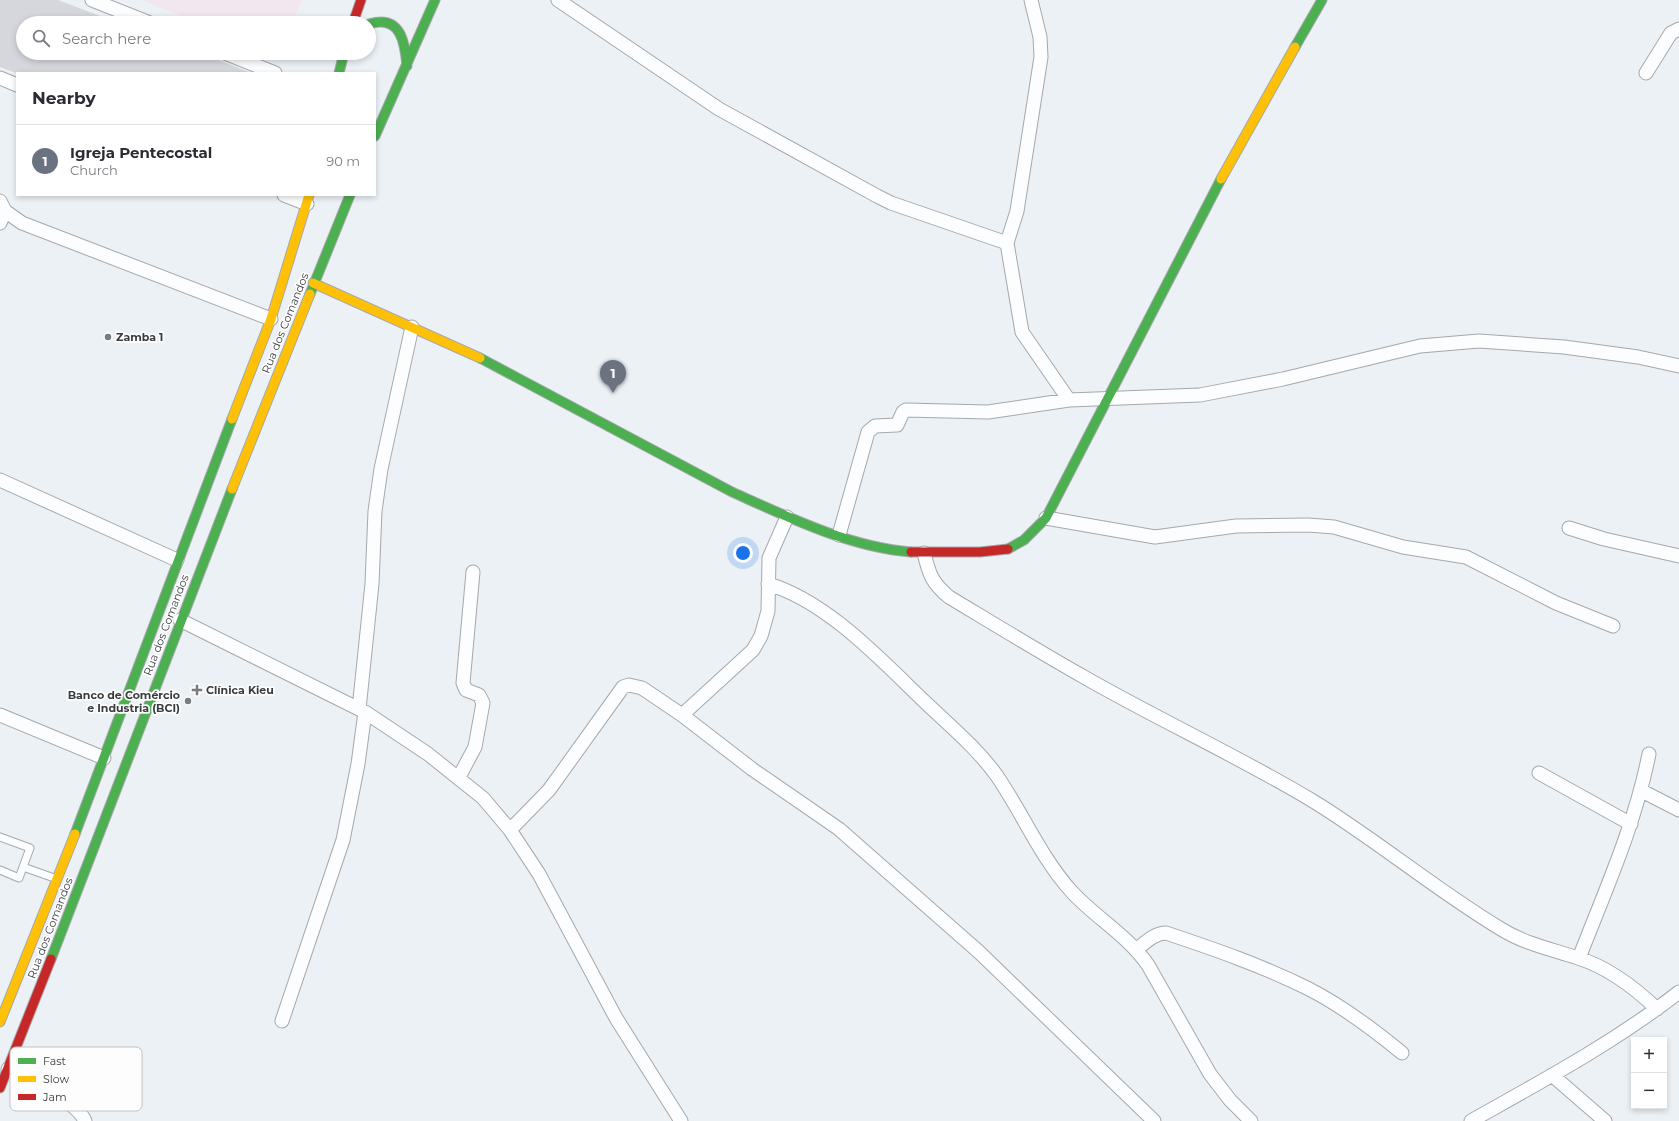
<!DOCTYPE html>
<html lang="en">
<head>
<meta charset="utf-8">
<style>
  :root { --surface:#fff; --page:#f7f7f7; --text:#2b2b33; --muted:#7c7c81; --line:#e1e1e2; --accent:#787b7f }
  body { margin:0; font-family:Montserrat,sans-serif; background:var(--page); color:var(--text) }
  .controls { position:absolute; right:12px; bottom:12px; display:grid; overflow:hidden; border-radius:0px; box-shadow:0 2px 6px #0003 }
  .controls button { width:36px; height:36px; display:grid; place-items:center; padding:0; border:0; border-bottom:1px solid var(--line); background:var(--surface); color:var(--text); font:20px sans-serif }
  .you { position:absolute; left:743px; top:553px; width:14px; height:14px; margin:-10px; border:3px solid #fff; border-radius:50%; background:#1a73e8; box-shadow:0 0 0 6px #1a73e833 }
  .badge { display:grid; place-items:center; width:26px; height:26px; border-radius:50%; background:var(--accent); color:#fff; font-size:13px; font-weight:700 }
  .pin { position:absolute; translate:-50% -33px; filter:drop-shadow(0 1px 2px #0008) }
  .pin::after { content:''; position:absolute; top:21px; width:14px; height:12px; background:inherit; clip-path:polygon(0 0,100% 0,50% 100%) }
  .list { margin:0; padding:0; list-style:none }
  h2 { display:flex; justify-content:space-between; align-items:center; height:52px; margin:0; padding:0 16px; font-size:17px }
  h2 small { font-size:13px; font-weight:400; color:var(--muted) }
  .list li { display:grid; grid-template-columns:26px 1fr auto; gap:12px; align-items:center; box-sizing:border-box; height:72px; padding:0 16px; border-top:1px solid var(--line) }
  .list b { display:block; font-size:15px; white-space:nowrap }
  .list p { margin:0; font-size:13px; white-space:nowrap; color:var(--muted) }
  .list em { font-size:13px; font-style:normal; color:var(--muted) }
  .icon { flex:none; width:22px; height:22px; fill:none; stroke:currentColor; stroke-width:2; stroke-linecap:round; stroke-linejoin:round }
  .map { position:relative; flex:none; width:1679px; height:1121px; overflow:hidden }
  .search { position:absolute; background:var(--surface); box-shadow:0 2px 6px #0003; left:16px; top:16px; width:360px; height:44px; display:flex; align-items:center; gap:10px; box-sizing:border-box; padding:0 14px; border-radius:22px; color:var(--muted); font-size:15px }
  .panel { position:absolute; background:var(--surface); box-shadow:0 2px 6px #0003; left:16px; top:72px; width:360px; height:124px; border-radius:0px }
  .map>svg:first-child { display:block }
  .medical { fill:#f2e7ef }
  .building { fill:#d6d7dc }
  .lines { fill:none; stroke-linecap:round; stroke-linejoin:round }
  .lane-casing { stroke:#a5a8ac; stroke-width:9 }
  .street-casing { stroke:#a5a8ac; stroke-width:15 }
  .fast-casing { stroke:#a5a8ac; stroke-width:11 }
  .slow-casing { stroke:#a5a8ac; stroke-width:11 }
  .jam-casing { stroke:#a5a8ac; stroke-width:11 }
  .lane { stroke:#fcfdfe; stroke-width:7 }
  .street { stroke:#fcfdfe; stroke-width:13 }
  .fast { stroke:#4caf50; stroke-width:9 }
  .slow { stroke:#ffc107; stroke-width:9 }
  .jam { stroke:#c62828; stroke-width:9 }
  .poi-dot { fill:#787b7f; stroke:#fdfdfd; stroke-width:1.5 }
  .labels { text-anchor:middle; stroke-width:3.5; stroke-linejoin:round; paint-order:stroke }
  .street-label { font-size:11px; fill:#393c3f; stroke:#fdfdfd }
  .poi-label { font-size:11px; font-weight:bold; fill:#393c3f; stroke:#fdfdfd; text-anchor:start }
  .key { fill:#fdfdfd; stroke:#c2c3c4; stroke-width:1 }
  .key-label { font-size:11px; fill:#393c3f }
</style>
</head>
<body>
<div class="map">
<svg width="1679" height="1121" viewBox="0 0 1679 1121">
  <rect width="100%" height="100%" fill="#ecf1f6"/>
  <path class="medical" d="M142,0H302L292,23H198Z"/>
  <path class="building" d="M0,0H58L116,22L23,23V53H201L251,73H16L0,67Z"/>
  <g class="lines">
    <defs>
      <path id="lane" d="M0,837L30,848L19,878L0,870
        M23,867L57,879"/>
      <path id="street" d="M92,0L150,23
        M558,0L719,109L877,196L891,203L1007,243
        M1031,0L1040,37L1041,57L1017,211L1007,243L1022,332L1069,400
        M225,53L275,73
        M1646,73L1671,33L1679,29
        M0,78L17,85
        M284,195L307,204
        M0,201L5,211L22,223L271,319
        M0,223L5,211
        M0,480L177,560
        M1046,518L1155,537L1236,526L1308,525L1334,527L1403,547L1466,557L1556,603L1613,626
        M1569,528L1604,539L1679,556
        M839,535L868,432L875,426L897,425L903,412L906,410L988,412L1069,400L1200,395L1283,379L1420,346L1479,341L1564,347L1638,357L1679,366
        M924,553C929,574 932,583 949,597C994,624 1038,651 1084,677C1159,720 1238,756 1313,801C1378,841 1436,890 1501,929C1525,944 1551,949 1578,958C1607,967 1635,988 1657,1009
        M768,584C827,601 882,661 925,702C950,726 977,748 997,776C1023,814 1041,858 1072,892C1096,918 1128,936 1148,965L1210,1074L1230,1100L1251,1121
        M180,620L365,712L428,754L483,798L510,830L539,874L616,1018L681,1121
        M359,709L372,584L375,511L381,469L412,327
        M0,715L104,758
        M682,715L753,650L761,636L768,611L769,558L787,517
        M1539,773L1631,824
        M459,777L475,747L483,703L479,695L466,690L463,683L473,572
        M1642,791L1679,810
        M510,830L549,790L623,687L629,685L642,688L682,715L752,769L839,829L979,952L1154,1121
        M1137,949C1146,942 1155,933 1166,933C1214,949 1263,966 1309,989C1342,1006 1373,1029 1402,1053
        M1579,958C1605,891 1635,825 1649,754
        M282,1021L343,840L358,764L365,712
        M8,1069C28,1080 77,1101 85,1121
        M1552,1075L1605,1121
        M1471,1121C1542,1081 1615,1042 1679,992"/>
      <path id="fast" d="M369,24C401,14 405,43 407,66
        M1295,47L1322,0
        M339,73L344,53
        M375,136L435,0
        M310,294L350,195
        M480,358L732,492C788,517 849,547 911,552
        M1008,549L1024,540L1046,518L1221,179
        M75,834L232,419
        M51,959L232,489"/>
      <path id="slow" d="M1221,179L1295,47
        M313,283L480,358
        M232,419L271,319L309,195
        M232,489L310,294
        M0,1022L75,834"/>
      <path id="jam" d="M353,23L361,0
        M911,552H980L1008,549
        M0,1088L51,959"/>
    </defs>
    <use href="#lane" class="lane-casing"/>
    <use href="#street" class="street-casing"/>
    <use href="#fast" class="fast-casing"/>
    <use href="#slow" class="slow-casing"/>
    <use href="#jam" class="jam-casing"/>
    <use href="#lane" class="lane"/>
    <use href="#street" class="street"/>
    <use href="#fast" class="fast"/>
    <use href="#slow" class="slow"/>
    <use href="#jam" class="jam"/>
  </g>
  <g class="poi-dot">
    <circle cx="108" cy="337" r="4"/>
    <path d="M195 684h4v4h4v4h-4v4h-4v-4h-4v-4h4z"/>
    <circle cx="188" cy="701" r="4"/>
  </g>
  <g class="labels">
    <g class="street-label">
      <text transform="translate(285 323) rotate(-68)" y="4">Rua dos Comandos</text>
      <text transform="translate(166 625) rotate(-69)" y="4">Rua dos Comandos</text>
      <text transform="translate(50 928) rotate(-69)" y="4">Rua dos Comandos</text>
    </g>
    <g class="poi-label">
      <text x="116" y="341">Zamba 1</text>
      <text x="206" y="694">Clínica Kieu</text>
      <text x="180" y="699" text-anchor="end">Banco de Comércio<tspan x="180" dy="13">e Industria (BCI)</tspan></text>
    </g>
  </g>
  <rect x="10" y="1047" width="132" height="64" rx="6" class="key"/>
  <rect x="18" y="1058" width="18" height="6" fill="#4caf50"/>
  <rect x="18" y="1076" width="18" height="6" fill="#ffc107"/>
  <rect x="18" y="1094" width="18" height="6" fill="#c62828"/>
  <g class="key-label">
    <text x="43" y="1065">Fast</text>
    <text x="43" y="1083">Slow</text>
    <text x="43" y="1101">Jam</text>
  </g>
</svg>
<div class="controls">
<button>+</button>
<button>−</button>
</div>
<div class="you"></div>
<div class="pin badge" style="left:613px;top:393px;background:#6b7280">1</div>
<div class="search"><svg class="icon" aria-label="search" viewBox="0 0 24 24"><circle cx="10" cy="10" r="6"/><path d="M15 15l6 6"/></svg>Search here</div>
<section class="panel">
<h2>Nearby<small></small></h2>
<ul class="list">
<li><span class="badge" style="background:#6b7280">1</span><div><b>Igreja Pentecostal</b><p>Church</p></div><em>90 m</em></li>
</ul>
</section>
</div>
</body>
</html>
